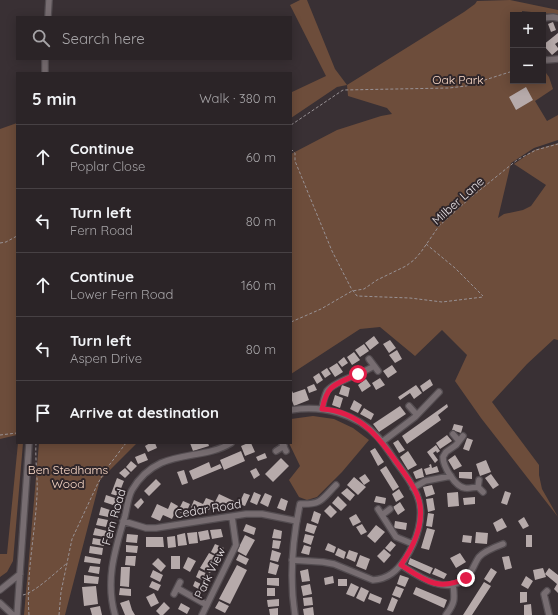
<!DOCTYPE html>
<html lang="en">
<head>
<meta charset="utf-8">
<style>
  :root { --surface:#2b2427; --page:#332c2f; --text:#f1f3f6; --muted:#a6a4a7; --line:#474144 }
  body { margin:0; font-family:Quicksand,sans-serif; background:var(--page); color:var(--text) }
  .controls { position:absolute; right:12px; top:12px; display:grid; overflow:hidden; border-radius:0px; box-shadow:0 2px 10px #0003 }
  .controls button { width:36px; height:36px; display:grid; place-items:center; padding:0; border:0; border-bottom:1px solid var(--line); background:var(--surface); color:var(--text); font:20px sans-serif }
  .stop { position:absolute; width:12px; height:12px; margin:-9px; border:3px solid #e11d48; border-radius:50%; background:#fff }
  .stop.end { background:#e11d48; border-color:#fff; box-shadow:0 1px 4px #0008 }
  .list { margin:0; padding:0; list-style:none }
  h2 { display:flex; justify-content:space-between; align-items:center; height:52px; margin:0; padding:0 16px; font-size:17px }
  h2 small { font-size:13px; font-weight:400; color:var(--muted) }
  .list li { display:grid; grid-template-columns:26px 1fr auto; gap:12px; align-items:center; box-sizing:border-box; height:64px; padding:0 16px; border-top:1px solid var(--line) }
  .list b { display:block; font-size:15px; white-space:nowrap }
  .list p { margin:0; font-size:13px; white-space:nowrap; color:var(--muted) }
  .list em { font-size:13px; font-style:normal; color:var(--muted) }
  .icon { flex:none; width:22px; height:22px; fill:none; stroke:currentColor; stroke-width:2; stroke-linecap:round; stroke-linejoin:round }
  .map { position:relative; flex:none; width:558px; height:615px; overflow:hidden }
  .search { position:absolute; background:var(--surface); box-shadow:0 2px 10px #0003; left:16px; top:16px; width:276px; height:44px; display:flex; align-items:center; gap:10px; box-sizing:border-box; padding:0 14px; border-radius:0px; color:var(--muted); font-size:15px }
  .panel { position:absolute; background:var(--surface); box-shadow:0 2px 10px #0003; left:16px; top:72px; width:276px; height:372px; border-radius:0px }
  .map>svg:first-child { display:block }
  .green { fill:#6d4d3b }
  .building { fill:#b6aaaa }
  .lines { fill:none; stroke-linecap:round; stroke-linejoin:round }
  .minor-casing { stroke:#544d51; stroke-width:8 }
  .path { stroke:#999295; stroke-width:1; stroke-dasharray:3 2; stroke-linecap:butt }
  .minor { stroke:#776d71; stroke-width:5.5 }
  .route { stroke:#e11d48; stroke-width:5 }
  .labels { text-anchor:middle; stroke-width:4; stroke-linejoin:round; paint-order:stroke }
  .park-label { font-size:12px; fill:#fddcca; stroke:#2f262a }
  .street-label { font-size:12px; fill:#e9e3e6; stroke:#2f262a }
</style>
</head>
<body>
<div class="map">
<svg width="558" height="615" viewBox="0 0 558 615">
  <rect width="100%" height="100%" fill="#393034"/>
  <path class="green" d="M300,0H307L335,69L347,85L464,12L475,4L477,1L510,0L558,10V21L552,19L550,14L522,11V15H513V81H543V69L549,77L553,89L535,101L547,121L558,115V140L534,148L511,163L498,218L504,214L523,210L531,206L546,185L514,164L534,150L558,143V340L554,339L527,364L492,402L539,465V475L542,489L558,517L481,418L455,381L467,355L442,330L415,356L380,327L360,329L291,374V154L337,130L381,116L392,114L387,108L348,96L347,85L337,87L291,118L292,92L326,76L290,5Z
    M17,123V435L0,439V129Z
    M313,416L334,419L353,428L369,440L342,472L317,497L307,500L299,497L289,480L300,466L289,443H291V419Z
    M18,443H23L13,561L7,572L0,577V554H7Z
    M39,443H137L100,480L65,615H24Z"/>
  <path class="building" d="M553,22L556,30L551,32L548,24Z
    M558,33V42L555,44L558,48V50L552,55L543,45Z
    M526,87L533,100L516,110L509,97Z
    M374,336L379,343L370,350L365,343Z
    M390,340L396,348L389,353L383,344Z
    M364,344L369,351L360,357L355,350Z
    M397,350L402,359L395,363L389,355Z
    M354,352L360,360L352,365L347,357Z
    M344,357L348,363L342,367L338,362Z
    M337,363L343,372L335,377L329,368Z
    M392,365L397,372L388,378L383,371Z
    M327,368L331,374L325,378L321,372Z
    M319,373L323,380L317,384L313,377Z
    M380,378L385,385L376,390L372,383Z
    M366,379L371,386L362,392L358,385Z
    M430,379L433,385L423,392L420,386Z
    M314,384L317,390L309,393L307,387Z
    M342,385L350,388L348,397L339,394Z
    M416,385L422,393L414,399L410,393L400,400L398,397Z
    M291,389L293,393L305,389L309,400L294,406L291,398Z
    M335,395L343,398L340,408L332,405Z
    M354,400L362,405L358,413L350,409Z
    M447,404L448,407L438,415L441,420L407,444L402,436Z
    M400,406L406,414L379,432L373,424Z
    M364,408L374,414L371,420L360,414Z
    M454,424L463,426L461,433L452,430Z
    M447,435L452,441L440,449L436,443Z
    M467,438L473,440L469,451L463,449Z
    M398,440L405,450L399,453L393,443Z
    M150,443H155L157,448L148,452L145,446Z
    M190,443H208L209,446L193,451Z
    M248,443H251L255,452L245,456L241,446Z
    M436,445L440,451L437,453L436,451L433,453L438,460L435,463L427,452Z
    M375,448L384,462L378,466L370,451Z
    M241,451L245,461L224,470L220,460Z
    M408,451L417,465L408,470L400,457Z
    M145,453L148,460L138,464L135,457Z
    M265,453L267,458L258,461L256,457Z
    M455,455L462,466L454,470L448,460Z
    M281,458L289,466L273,482L265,474Z
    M486,460L491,472L480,476L476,464Z
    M131,461L137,466L131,472L126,467Z
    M209,462L211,468L220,464L222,468L193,480L189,471Z
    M431,464L432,468L437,466L439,472L426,475L424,469L430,467L429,465Z
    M386,466L399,487L393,491L380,470Z
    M125,468L130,473L125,478L119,473Z
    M256,468L260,475L254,479L250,471Z
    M422,468L424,477L416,479L413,472Z
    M184,470L188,483L182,485L177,472Z
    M459,472H472V479L459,478Z
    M365,474L370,481L364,485L359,478Z
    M491,474L499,485L493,489L485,478Z
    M354,477L366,487L358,495L347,485Z
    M117,478L124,481L118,496L111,494Z
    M156,479L161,484L149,496L144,491Z
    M432,485L435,494L426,497L423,487Z
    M347,488L355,495L350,501L341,493Z
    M399,489L404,497L396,502L392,494Z
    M505,491L511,493L507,505L501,503Z
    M254,492L261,495L257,505L250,502Z
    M458,492L459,506L448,507L447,493Z
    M244,493L250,495L245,506L239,504Z
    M265,493L272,496L268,507L260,503Z
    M219,494L236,502L232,510L215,502Z
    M106,495L118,499L116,506L104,502Z
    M338,496L347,505L341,511L332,503Z
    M376,496L386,498L385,504L374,502Z
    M475,497V504L464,505L463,498Z
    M141,498L144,502L138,509L134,505Z
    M206,498L214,501L209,510L201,506L197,513L190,510L194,500L203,504Z
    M281,498L288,501L285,511L277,508Z
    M433,498L435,510L428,512L426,499Z
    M183,501L190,504L185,515L178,511Z
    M171,502L178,506L172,519L163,515L160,521L151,517L157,504L168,509Z
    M400,502L405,510L398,515L393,507Z
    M330,505L337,512L331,518L324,511Z
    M101,507L110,510L108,517L99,515Z
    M314,511L321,514L318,524L311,521Z
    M428,513L434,514L432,527L426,526Z
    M356,514L361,522L353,526L349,518Z
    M524,517L529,526L523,529L518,521Z
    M98,518L108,520L106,527L96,525Z
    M502,518L507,527L497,532L493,523Z
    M395,521L407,523L406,530L394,528Z
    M307,523L317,526L314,534L305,531Z
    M246,524L256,528L254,535L243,531Z
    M362,524L367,532L361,535L356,527Z
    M376,525L385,532L375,543L367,536Z
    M95,528L107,531L105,537L93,535Z
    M427,528L435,530L429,550L421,548Z
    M221,529L223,537L212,539L210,530Z
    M274,529L282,531L281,539L272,538Z
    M208,530L210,539L200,541L198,532Z
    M197,532L198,543L189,544L187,533Z
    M476,532L488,533L487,544L475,543Z
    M185,533L187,545L178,546L177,535Z
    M127,534L138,535L137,543L126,542Z
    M305,534L314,536L311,545L303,542Z
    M245,535L255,540L246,556L237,551Z
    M463,535L472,536L471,543L462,542Z
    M526,535H532V547H526Z
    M175,536L176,547L168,548L167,537Z
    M146,537H163L164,547H146Z
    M93,538L105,540L104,546L92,544Z
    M273,540L281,541L279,549L272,548Z
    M391,541L396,545L390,552L385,548Z
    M328,543L336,547L334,553L325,550Z
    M215,544L224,548L219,556L211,552Z
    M126,545L138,546L137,553L126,552Z
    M304,545L311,547L309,555L301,553Z
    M90,546L103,548L102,555L89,553Z
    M338,548L346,552L344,559L335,555Z
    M384,549L391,555L384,563L377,556Z
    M272,550L281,553L278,562L270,560Z
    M349,550L358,553L355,562L346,558Z
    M209,553L219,558L210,573L200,568Z
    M460,553L466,562L456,568L450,558Z
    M239,554L249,559L246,565L236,560Z
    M360,555L370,559L366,570L356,566Z
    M85,556L101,559L100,564L84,562Z
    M126,556H136L135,566L125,565Z
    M171,556H180V569H171Z
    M509,556L512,568L505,570L502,557Z
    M188,557L196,561L190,572L183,568Z
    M158,558L166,566L161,572L152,564Z
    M410,558L433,568L430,574L408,564Z
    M270,562L279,565L276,575L268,573Z
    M237,565L247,570L230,604L219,599Z
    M90,566L100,567L99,574L88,572Z
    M121,567H130L129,587L120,586Z
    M435,568L447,574L444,579L432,574Z
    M491,568L497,572L490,583L484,579Z
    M543,568L545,574L549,568L558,575V593L554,589L557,584L545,574L546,577L535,580L533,570Z
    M308,569L310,581L302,582L300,571Z
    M153,570L163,575L160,582L150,577Z
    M199,570L210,575L206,582L196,577Z
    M84,575L99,577L98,584L84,583Z
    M400,575L409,578L405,587L397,584Z
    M333,576L334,583L325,585L324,578Z
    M526,576L533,581L528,589L521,585Z
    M267,578H279V586L267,585Z
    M338,579H347V586H338Z
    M152,581L161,585L158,591L149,587Z
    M195,581L205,586L202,591L193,586Z
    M484,582L491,586L472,615H463Z
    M351,583L359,587L354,597L346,594Z
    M310,584L312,594L303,596L301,586Z
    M96,586L98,604L84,606L82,587Z
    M396,586L404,589L400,598L392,595Z
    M361,587L369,591L364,602L356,598Z
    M416,587L447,600L444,608L413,594Z
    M120,588L131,589V596L119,595Z
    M267,588H275V596H267Z
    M520,592H527V602L520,603Z
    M154,593L159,603L151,607L146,597Z
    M370,593L382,598L380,604L368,599Z
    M312,597L313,605L304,606L303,598Z
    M392,597L398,600L393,612L387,610Z
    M279,599V606L268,607L267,600Z
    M129,600L132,610L135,615H125L120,603Z
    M219,601L229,606L225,613L215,608Z
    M164,602L170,608L163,615H160L156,611Z
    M181,603L190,608L187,614L178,609Z
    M531,604L532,615H524V605Z
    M100,606L102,615H92L90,608Z
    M313,607L314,615H304L303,609Z
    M278,608V615H270L269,609Z"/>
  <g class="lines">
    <defs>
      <path id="minor" d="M48,17L49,0
        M543,18L553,17L558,18
        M547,60L558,59
        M45,73V59
        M369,359L378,371
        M409,406L417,415
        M322,409C323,403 324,397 327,391C335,381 362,374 374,366
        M291,410C322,405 356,413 378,437C385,445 390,453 396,462C404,472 412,483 417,495C426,516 416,542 405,559C397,571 388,579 373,580L334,564L323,562L292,560
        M453,434L459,441
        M463,436L456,445L446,452L443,457C443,466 455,487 465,488C468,489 474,487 478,487L479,480
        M382,442L415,417L439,392
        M282,443L286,451
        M276,451L284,446
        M478,487L483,492
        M413,488L425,481L451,476
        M378,509L396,537L413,544
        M382,515L390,509
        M123,521L146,528H156L246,514H262L297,521
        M401,565C418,576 446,596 466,578C472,573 474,564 479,557C484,551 495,547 503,544
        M177,588L207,605
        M0,590L20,574
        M547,591L544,594L549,615
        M174,594L180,582
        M0,603L13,615
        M17,615L29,443
        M115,615C105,580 115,550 125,516C127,508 128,497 132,490C139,478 148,469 161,463C184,453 210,456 231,443
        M202,615L236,545L232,517
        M295,615C289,577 292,542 300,504C322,505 322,499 336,485
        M446,615C455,603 455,599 453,584"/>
    </defs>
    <use href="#minor" class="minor-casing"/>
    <path class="path" d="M291,125L343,90L449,88L466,86L513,71
      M291,149L295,153V161L332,251L351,288L357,296L410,298L442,302L483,297
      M0,243L6,242L17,236
      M426,244L455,268L483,296
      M291,322L321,309L352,291L364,289L377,280L406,266L414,260L421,252L439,226L470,198L517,160L536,150L558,144
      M0,435L17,433
      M23,595C34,593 56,572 66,564
      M29,615C26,575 35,535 37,495C38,478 35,461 36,443
      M59,615L61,592L72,539L98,483L107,468L126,443"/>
    <use href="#minor" class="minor"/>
  </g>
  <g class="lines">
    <path class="route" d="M358,374C335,385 328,383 322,409C361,411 382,441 402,470C409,480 418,492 420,505C423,527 413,547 401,565C424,580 438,592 466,578"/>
  </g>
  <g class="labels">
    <g class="park-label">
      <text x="458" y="84">Oak Park</text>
      <text x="68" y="474">Ben Stedhams<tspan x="68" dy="14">Wood</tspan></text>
    </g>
    <g class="street-label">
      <text transform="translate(458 201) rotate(-42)" y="4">Milber Lane</text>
      <text transform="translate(208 509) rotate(-9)" y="4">Cedar Road</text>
      <text transform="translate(114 517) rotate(-74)" y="4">Fern Road</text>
      <text transform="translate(210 573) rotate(-64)" y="4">Park View</text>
    </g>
  </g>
</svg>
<div class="controls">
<button>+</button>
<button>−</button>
</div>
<div class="stop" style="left:358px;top:374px"></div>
<div class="stop end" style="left:466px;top:578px"></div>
<div class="search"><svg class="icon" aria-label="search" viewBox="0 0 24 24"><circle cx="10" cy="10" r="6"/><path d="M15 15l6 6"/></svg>Search here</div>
<section class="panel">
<h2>5 min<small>Walk · 380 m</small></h2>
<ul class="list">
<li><svg class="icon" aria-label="ahead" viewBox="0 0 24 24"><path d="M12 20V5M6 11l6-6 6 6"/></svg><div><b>Continue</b><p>Poplar Close</p></div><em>60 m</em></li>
<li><svg class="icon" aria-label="left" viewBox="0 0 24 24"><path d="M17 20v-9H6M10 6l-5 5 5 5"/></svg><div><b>Turn left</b><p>Fern Road</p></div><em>80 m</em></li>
<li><svg class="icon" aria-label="ahead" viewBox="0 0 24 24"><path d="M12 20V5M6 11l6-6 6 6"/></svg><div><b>Continue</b><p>Lower Fern Road</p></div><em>160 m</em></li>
<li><svg class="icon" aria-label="left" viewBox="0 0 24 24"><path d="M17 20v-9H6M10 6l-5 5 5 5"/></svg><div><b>Turn left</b><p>Aspen Drive</p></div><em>80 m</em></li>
<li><svg class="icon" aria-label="arrive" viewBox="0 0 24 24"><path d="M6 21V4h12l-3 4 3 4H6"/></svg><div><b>Arrive at destination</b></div></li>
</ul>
</section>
</div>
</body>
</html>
